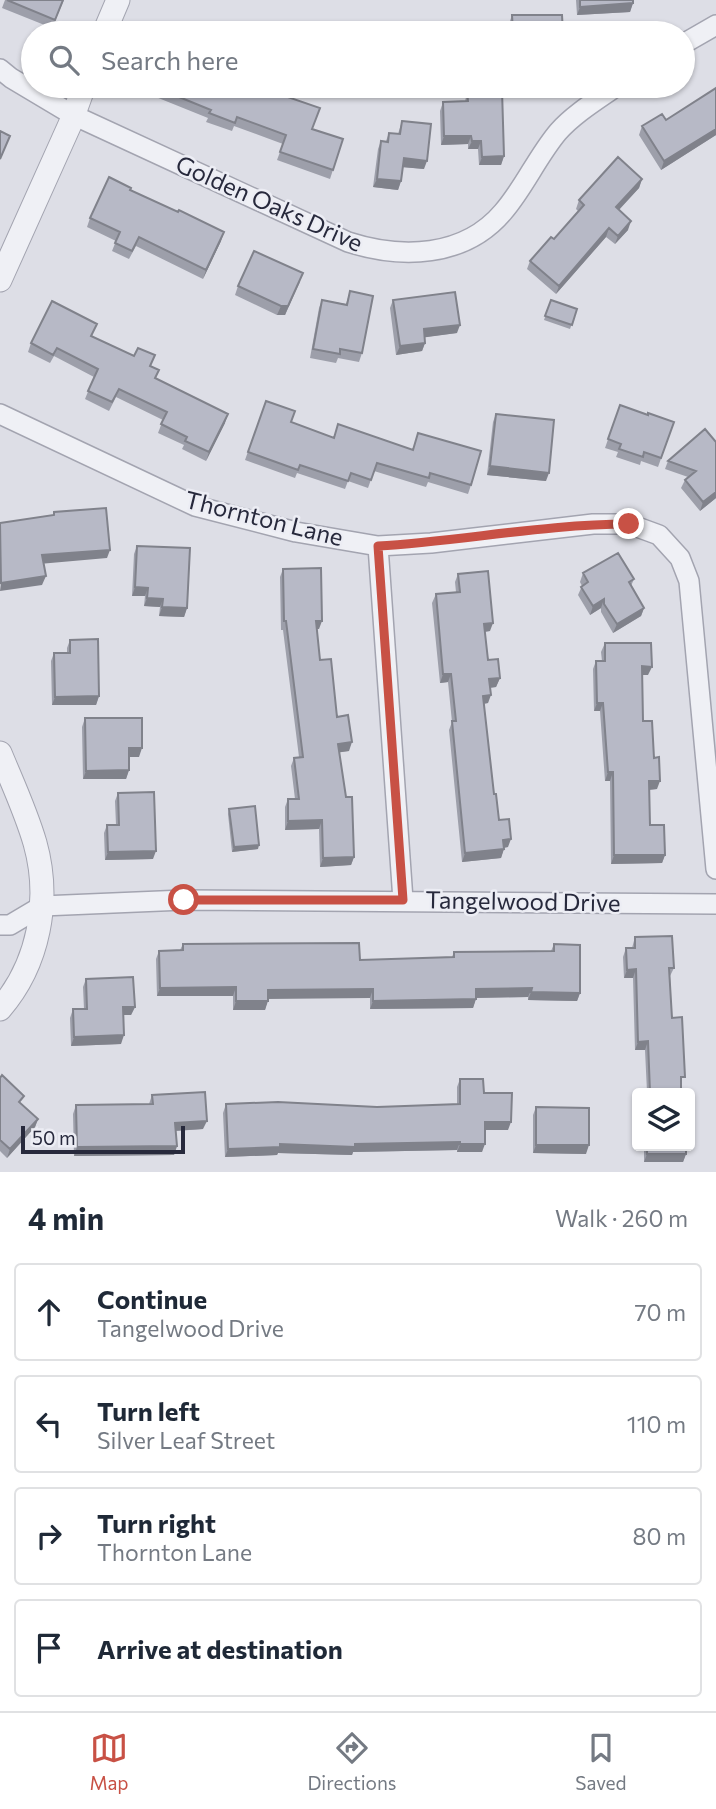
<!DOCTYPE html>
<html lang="en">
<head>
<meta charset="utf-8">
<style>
  :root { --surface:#fff; --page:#f2f2f3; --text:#1f2937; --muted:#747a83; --line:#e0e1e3; --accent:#c85145 }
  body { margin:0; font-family:Commissioner,sans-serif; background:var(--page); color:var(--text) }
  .controls { position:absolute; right:21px; bottom:21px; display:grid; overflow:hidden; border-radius:7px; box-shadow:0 2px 5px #0004 }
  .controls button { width:63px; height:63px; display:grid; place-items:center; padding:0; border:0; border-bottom:2px solid var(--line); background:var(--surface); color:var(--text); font:35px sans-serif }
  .scale { position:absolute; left:21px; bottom:18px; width:164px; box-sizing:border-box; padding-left:7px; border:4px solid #27293c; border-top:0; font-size:19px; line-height:24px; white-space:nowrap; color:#27293c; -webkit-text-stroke:5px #ecedf4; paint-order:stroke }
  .stop { position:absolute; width:21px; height:21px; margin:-16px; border:5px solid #c85145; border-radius:50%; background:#fff }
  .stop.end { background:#c85145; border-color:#fff; box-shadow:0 2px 7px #0008 }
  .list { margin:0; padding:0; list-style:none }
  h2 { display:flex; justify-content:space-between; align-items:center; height:91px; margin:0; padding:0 28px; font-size:30px }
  h2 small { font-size:23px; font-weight:400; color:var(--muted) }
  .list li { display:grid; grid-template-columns:46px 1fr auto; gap:21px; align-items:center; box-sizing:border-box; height:98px; margin:0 14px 14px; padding:0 14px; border:2px solid var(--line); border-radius:7px }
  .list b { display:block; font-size:26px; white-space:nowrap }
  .list p { margin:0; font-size:23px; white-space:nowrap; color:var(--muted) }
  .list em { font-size:23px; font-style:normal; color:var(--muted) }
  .icon { flex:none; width:38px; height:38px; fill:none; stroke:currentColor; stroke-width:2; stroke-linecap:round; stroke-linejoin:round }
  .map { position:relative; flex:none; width:716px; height:1172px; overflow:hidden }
  .search { position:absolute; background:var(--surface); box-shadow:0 2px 5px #0004; left:21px; right:21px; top:21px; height:77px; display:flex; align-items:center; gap:18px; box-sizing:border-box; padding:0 24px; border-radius:38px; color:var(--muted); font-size:26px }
  .sheet { height:539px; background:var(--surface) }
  nav { display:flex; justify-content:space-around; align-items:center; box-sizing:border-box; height:98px; border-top:2px solid var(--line); background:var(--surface); font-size:19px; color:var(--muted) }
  nav a { display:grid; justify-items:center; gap:4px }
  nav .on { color:var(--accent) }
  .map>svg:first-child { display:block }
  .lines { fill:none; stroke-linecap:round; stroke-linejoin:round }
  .minor-casing { stroke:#a3a4b0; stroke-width:22 }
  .tertiary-casing { stroke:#a3a4b0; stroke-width:25 }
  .minor { stroke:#eff0f5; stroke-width:19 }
  .tertiary { stroke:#eff0f5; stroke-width:23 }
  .wall { fill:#9d9faa }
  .shaded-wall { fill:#80828b }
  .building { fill:#b7b9c6; stroke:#80828b; stroke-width:2 }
  .route { stroke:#c85145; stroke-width:9 }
  .labels { text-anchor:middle; stroke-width:5; stroke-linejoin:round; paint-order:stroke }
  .street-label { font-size:24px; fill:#27293c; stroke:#ecedf4 }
</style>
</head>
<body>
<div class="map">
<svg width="716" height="1172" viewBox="0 0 716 1172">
  <rect width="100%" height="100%" fill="#dddee6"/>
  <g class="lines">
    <defs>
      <path id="minor" d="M683,44L716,25
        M0,69L11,78L73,115L348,242C401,259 464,258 503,212C524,188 537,157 558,132C574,114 597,100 617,86
        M0,414L195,506L296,532L378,546L431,543L593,524H629L659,535L680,558L689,581L716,869
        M378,546L403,900
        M0,925H10L42,906L184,900L716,904"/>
      <path id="tertiary" d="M104,33L118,0
        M0,280L71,122L84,86
        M0,753C12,782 26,812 35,843C51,900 39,964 0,1009"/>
    </defs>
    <use href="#minor" class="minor-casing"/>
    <use href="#tertiary" class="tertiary-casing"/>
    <use href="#minor" class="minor"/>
    <use href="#tertiary" class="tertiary"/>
  </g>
  <path class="wall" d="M5,0H64L52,28L2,8Z
    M576,0H633V3L630,12L577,15Z
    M512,15L563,33H509V24Z
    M137,86H268L312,129L343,139L330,179L277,160L283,144L234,126L232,131L206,122L208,118L136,89Z
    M716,88V135L661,170L639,135L642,126L666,120Z
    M467,91L504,156L501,165H479L478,149H468V144L441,145L440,111L443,102H465Z
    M402,121L424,169L403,167L401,181L398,190L373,187L378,149L381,141H386L389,133L398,134Z
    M642,179L639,188L619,210L628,230L615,244L606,237L556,294L527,269L530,261L554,239L578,211L576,209L579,200Z
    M130,190L221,241L203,279L136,246L129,259L112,251L116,241L87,227L90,218Z
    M300,282L285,315H277L235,295L238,286Z
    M350,291L362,353L359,362L338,358L336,363L310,358L319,308L322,300L346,304Z
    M393,300L457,333L425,337V343L422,351L396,355L390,308Z
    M551,300L577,309L570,329L544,320Z
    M92,336L150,366L156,379L225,423L206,461L182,449L184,445L158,433L163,420L116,397L109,411L85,399L94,377L54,356L50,363L28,352L31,343Z
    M266,401L291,422L333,438L413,450L418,433L471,485L468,494L428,482L426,487L374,471L368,488L348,481L345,489L297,473L295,478L245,460Z
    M620,405L648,415L674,422L658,467L641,461L640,465L616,457L618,452L605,448Z
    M496,414L546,481L487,475L493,422Z
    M716,442V498L700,511L681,488L685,480L688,477L665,469L668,461Z
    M137,546L187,608L184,617L159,616L160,607L144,606L145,596H132L134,554Z
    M283,569L319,629H317L320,660L349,751L339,752L354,857L351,865L320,867L319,829L285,830V807L288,799H295L291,766L294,758L299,757L283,630H281L280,577Z
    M583,573L634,579L631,586L644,608L641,616L613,633L601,612V608L590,615L578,595L582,586L580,582Z
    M458,574L490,631L485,632L488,660L500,678L496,687L490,688L488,703L484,704L494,794L499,820L508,847L504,848L501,858L462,862L449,730L452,722L448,682L440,683L432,603L436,594L456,592L455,582Z
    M70,640L99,696L96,705H52L51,661L54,653H67V648Z
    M605,643L648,675H643V721L654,758L657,789L649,790L650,825L665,855L662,863L611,864L610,781H605L600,711H594L593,669L596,661H602L601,652Z
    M85,718L139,757H129V770L126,779H83L82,727Z
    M118,793L153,859L105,860L104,833L107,825H116L115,801Z
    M229,809L258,849L232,852L228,814Z
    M635,937L674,968L670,976L672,1018L681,1093H646L647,1092L645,1050H635L633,978H624L623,957L626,948H632Z
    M183,944L360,960L452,957L454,952L551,951L554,944L580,993L577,1001L528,1000V997L476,998L473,1008L370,1009V998H268L265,1010H233V996H157L156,959L159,951L180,950Z
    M86,979L135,1007L131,1015H123L121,1044L71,1046L70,1018L73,1009H84L83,987Z
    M0,1078L21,1104L38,1119L35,1127L7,1158L0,1151Z
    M460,1079L484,1093L508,1130H485L482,1152H457V1150L353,1152L352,1155L278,1153L277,1155L225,1157L223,1113L226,1104L377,1107L457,1104V1087Z
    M152,1095L203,1129L176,1131L177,1146L174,1155L74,1156L73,1114L76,1105L149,1104Z
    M536,1107L586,1154L533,1153V1115Z
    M644,1146H686V1154L683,1162H644Z"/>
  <path class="shaded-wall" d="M633,3L630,12L577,15L580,7Z
    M716,129V135L661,170L664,161Z
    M444,136H471L468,144L441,145Z
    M472,141H481L478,149H468Z
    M504,156L501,165H479L482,157Z
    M404,158L427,161L424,169L401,167Z
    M377,179L401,181L398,190L373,187Z
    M642,179L639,188L613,216L616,207Z
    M631,221L628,230L615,244L618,236Z
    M609,228L606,237L556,294L559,286Z
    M224,232L221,241L203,279L206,270Z
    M303,273L285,315H277L281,306Z
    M460,325L457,333L420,338L424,329Z
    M425,343L422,351L396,355L400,346Z
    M228,414L225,423L206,461L209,452Z
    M490,466L549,473L546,481L487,475Z
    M716,492V498L700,511L703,502Z
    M110,550L107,558L39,564L42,555Z
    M46,576L42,585L0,591L1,583Z
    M135,587L148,588L145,596H132Z
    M147,598L163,599L160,607L144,606Z
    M604,599L601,608L590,615L593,606Z
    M162,607L187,608L184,617L159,616Z
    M644,608L641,616L613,633L617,624Z
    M316,621H322L319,629H313Z
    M493,623L490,631L481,632L484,624Z
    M642,666L652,667L648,675H639Z
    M443,674H451L448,682L440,683Z
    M500,678L496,687L486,688L489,679Z
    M491,695L488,703L480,704L483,696Z
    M99,696L96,705H52L55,697Z
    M597,703H603L600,711H594Z
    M352,742L349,751L335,753L338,744Z
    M129,748H142L139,757H126Z
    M129,770L126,779H83L86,771Z
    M608,772H613L610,781H605Z
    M649,781H660L657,789L646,790Z
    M322,820L319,829L285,830L288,821Z
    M511,839L508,847L500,848L503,840Z
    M259,845L258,849L232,852L234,847Z
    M504,849L501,858L462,862L465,853Z
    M156,851L153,859L105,860L108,852Z
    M614,855H665L662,863L611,864Z
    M354,857L351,865L320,867L323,858Z
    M636,969L633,978H624L627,970Z
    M236,987L233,996H157L160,988Z
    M532,988L528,997L472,998L476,989Z
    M373,989L370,998L265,999L268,990Z
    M531,992L580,993L577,1001L528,1000Z
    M476,999L473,1008L370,1009L373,1001Z
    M236,1001H268L265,1010H233Z
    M123,1007H135L131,1015H120Z
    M124,1035L121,1044L71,1046L74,1037Z
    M648,1041L645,1050H635L638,1042Z
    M38,1119L35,1127L7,1158L10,1149Z
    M207,1121L203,1129L172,1131L175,1123Z
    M485,1122H511L508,1130H482Z
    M460,1142L457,1150L353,1152L352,1155L278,1153L277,1155L225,1157L228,1149L280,1144Z
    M460,1144H485L482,1152H457Z
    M536,1145H589L586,1154L533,1153Z
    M177,1146L174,1155L74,1156L77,1147Z
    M647,1154H686L683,1162H644Z"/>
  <path class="building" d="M7,0H63L55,20Z
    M580,0H633V3L580,7Z
    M512,15H562L563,33H513Z
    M160,28L173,33H158Z
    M152,86H268L275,88L273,92L320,108L312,129L343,139L333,170L280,152L286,135L237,117L235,123L209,113L211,110Z
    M716,88V129L664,161L642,126L662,114L666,120Z
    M502,90L504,156L482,157L481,141H472L471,136H444L443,102L468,101L467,91Z
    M402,121L431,124L427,161L404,158L401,181L377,179L381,141L388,142L389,133L400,134Z
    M0,131L10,136L0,159Z
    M618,157L642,179L616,207L631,221L618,236L609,228L559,286L530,261L551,237L554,239L584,205L579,200Z
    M109,177L131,188L130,190L178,212L179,210L224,232L206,270L139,237L132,251L115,243L120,232L90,218Z
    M254,251L303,273L288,306H281L238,286Z
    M350,291L373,296L362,353L340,349V354L313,349L322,300L347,305Z
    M455,292L460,325L424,329L425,343L400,346L393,300Z
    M551,300L577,309L572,325L545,316Z
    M52,301L97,324L91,336L134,356L138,348L155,355L150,366L159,370L155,378L228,414L209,452L185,441L187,437L161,424L167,412L119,389L112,402L88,391L98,369L57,348L53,355L31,343Z
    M266,401L295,411L291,422L334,438L338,424L413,450L418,433L481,451L471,485L430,473L429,478L377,463L371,480L351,473L348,481L300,465L298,470L248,452Z
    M620,405L648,415V413L674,422L661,458L644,452L643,457L619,449L621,444L608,439Z
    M496,414L554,420L549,473L490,466Z
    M705,429L716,442V492L703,502L685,480L696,471L668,461Z
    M106,508L110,550L42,555L46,576L1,583L0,523L54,515V512Z
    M137,546L190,548L187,608L162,607L163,599L147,598L148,588L135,587Z
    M618,553L634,579L629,582L644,608L617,624L604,604V599L593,606L581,587L588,582L583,573Z
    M321,568L322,621H316L320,660L331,659L337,717L348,715L352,742L338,744L346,797H352L354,857L323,858L322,820L288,821V799H299L294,758L303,757L286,621H284L283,569Z
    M488,571L493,623L484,624L488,660L498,659L500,678L489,679L491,695L483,696L494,794H496L499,820L509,819L511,839L503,840L504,849L465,853L452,721H456L451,674H443L436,594L460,592L458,574Z
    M98,639L99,696L55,697L54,653H70V640Z
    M605,643H651L652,667L642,666L643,721H652L654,758L659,757L660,781H649L650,825H664L665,855H614L613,772H608L603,703H597L596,661H605Z
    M85,718H142V748H129V770L86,771Z
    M154,792L156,851L108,852L107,825H119L118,793Z
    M255,806L259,845L234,847L229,809Z
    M672,936L674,968H669L672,1018L682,1017L685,1077H681V1093H646V1092H650L648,1041L638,1042L636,969L627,970L626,948H635V937Z
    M359,943L360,960L454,957V952L554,951V944L580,945V993L531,992L532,988L476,989V999L373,1001V989L268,990V1001H236V987L160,988L159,951L183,950V944Z
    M133,977L135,1007H123L124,1035L74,1037L73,1009H87L86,979Z
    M2,1075L24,1096L19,1102L38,1119L10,1149L0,1140V1078Z
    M460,1079H483L484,1093H512L511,1122H485V1144H460V1142L355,1144V1147L280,1144V1147L228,1149L226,1104L278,1102L377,1107L460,1104Z
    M205,1092L207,1121L175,1123L177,1146L77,1147L76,1105L153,1104L152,1095Z
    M536,1107L589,1108V1145H536Z
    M647,1146H686V1154H647Z"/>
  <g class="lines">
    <path class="route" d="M184,900H403L378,546C462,541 545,524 629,524"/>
  </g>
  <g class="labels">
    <g class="street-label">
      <text transform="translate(269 204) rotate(24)" y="8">Golden Oaks Drive</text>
      <text transform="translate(264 519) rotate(14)" y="8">Thornton Lane</text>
      <text transform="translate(523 902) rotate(1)" y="8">Tangelwood Drive</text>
    </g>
  </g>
</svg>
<div class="controls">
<button><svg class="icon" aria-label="layers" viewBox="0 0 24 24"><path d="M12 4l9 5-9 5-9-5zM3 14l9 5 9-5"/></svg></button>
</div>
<div class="scale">50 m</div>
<div class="stop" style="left:184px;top:900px"></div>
<div class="stop end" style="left:629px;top:524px"></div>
<div class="search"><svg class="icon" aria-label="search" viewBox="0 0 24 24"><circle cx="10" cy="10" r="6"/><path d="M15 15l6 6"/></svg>Search here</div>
</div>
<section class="sheet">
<h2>4 min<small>Walk · 260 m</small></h2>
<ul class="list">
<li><svg class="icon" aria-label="ahead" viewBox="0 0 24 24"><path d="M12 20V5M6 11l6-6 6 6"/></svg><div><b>Continue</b><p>Tangelwood Drive</p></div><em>70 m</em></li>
<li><svg class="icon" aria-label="left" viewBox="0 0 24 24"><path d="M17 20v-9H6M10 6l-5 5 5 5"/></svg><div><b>Turn left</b><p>Silver Leaf Street</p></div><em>110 m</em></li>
<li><svg class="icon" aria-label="right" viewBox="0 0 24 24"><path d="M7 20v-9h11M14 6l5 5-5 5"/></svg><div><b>Turn right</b><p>Thornton Lane</p></div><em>80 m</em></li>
<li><svg class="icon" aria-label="arrive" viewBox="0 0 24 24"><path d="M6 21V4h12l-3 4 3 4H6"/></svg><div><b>Arrive at destination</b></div></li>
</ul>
</section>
<nav>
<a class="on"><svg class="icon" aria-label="map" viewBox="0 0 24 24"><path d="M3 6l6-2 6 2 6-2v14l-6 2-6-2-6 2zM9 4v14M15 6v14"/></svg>Map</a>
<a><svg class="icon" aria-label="directions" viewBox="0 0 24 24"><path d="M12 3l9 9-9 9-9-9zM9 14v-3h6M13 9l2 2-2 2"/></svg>Directions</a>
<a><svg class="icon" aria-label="saved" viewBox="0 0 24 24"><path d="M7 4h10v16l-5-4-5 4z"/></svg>Saved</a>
</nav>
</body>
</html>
